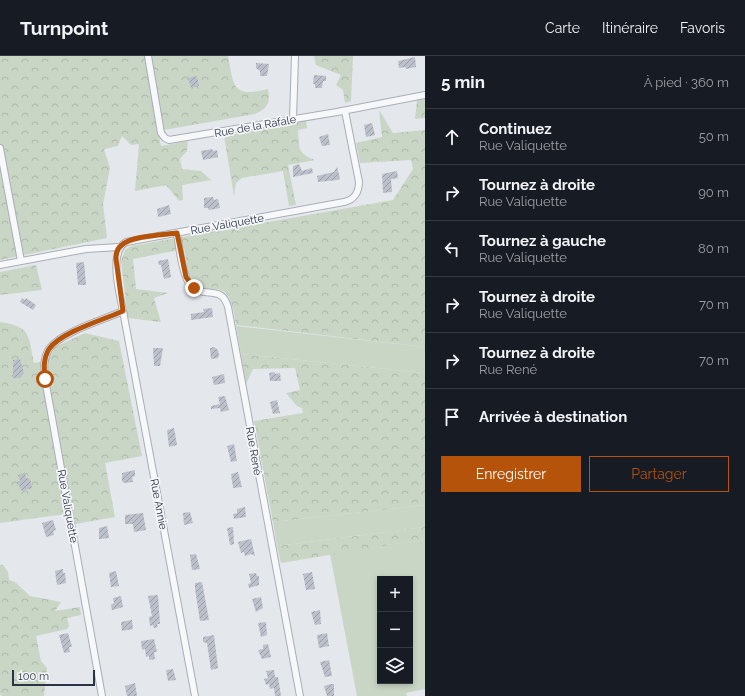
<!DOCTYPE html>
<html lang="fr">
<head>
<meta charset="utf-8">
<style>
  :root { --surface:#171b24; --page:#20242c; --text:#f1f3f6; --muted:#9ea1a6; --line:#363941; --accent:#b45309 }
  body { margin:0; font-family:Raleway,sans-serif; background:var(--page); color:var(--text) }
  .controls { position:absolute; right:12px; bottom:12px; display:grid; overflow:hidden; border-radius:0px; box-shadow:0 2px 6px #0003 }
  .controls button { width:36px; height:36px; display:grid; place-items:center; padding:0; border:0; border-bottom:1px solid var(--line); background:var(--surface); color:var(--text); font:20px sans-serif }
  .scale { position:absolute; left:12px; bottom:10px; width:83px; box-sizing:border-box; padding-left:4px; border:2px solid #2b3445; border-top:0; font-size:11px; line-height:14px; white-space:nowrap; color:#2b3445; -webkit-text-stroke:3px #f4f6f9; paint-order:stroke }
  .stop { position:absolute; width:12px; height:12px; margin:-9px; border:3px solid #b45309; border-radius:50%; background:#fff }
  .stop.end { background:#b45309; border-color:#fff; box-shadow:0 1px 4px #0008 }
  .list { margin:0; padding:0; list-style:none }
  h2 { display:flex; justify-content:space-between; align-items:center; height:52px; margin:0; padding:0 16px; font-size:17px }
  h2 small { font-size:13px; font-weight:400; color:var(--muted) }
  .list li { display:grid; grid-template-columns:26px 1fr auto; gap:12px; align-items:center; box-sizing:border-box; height:56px; padding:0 16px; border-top:1px solid var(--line) }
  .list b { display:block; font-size:15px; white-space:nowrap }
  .list p { margin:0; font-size:13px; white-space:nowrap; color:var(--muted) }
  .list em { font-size:13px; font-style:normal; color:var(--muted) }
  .actions { display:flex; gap:8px; padding:12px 16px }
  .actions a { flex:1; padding:9px 0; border:1px solid var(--accent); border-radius:0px; text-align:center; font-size:14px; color:var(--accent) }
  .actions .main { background:var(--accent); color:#fff }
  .icon { flex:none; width:22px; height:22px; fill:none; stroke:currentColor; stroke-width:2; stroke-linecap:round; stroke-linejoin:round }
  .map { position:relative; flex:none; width:425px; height:640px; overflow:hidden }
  header { display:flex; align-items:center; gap:24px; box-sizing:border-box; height:56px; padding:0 20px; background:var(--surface); border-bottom:1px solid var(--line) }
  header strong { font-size:19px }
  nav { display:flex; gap:22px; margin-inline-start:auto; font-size:14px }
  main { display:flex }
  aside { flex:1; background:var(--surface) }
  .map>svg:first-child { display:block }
  .grass { fill:#c9d6c5; fill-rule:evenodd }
  .forest { fill:url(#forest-crowns) }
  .building { fill:url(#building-hatch) }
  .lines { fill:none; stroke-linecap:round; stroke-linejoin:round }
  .minor-casing { stroke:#a9aeb7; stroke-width:8 }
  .minor { stroke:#f7f8fa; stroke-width:6 }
  .route { stroke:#b45309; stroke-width:5 }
  .labels { text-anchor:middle; stroke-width:3.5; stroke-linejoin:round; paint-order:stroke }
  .street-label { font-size:11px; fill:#2b3445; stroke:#f4f6f9 }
</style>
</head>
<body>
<header>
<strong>Turnpoint</strong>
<nav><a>Carte</a><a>Itinéraire</a><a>Favoris</a></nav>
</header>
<main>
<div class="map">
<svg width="425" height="640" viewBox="0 0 425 640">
  <defs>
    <pattern id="forest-crowns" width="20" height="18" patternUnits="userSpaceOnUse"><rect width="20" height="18" fill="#c9d6c5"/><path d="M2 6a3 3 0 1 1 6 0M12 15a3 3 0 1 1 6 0" fill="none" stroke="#adb8ab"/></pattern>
    <pattern id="building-hatch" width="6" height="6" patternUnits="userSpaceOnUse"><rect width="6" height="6" fill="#bbc0ca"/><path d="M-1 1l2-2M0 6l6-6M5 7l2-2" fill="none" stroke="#989da6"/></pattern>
  </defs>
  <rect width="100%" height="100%" fill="#e4e7ec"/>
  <path class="grass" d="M236,270L425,291V317L241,298Z
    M425,449V471L277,490L273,466Z
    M425,483V633L406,637L407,640H357L330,498ZM380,523H410V625H380Z"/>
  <path class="forest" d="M0,0H228C234,31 232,42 268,33C271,46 267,53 255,58L158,75L161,90L188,85L187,95L180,103L182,113L201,115L211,124L182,129L183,144L179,145L166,129L135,135L139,88L131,89L122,80L118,90L104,93L110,112L103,148L107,182L0,204Z
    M314,0H353L351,45L345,47L343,34L336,29L341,19L316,9Z
    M425,42V62L415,63L417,44Z
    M379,54L393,77L425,74V291L236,269C228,211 212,247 193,225C186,217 187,203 184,193L133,203L136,233L168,237L154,242L161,266L128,262L121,205L125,194L131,190L393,144L413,113L411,104L360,107L356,87L382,81Z
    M306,65L307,72L298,74C300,92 296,97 315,104L288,109L296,149L289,150L283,115L242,122L236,127L234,140L224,80Z
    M36,209L42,234L0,239V216Z
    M0,266C32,271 28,279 34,307L48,304L55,291L85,277L119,285L142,400L105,407L115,461L75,468L73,457L0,467Z
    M241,298L425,317V449L273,466L254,365L303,357L302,352L297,350L286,337L300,334L295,312L253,313L246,328Z
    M425,471V483L281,507L277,490Z
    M0,509H3L8,516L9,524L15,526L30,540L61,546L55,555L80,551L81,559L67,562L69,570L67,573L36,580L41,605L47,612L44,640H2L0,638Z"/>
  <path class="building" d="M415,1L416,11L406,13L405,11L399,12L398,5Z
    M256,7L269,8L267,20H260V15L256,12Z
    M314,19L326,20V25H323L322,32H315V28H313Z
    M197,20L199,30L191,32L188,22Z
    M372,67L375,79L366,81L364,69Z
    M328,78L330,89L322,90L319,81Z
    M212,93L213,95L217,94L218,101L203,104L201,95Z
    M299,108L302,115L312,112L313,117L293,121V110Z
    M337,111L340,122L338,124L318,126L317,120L334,116Z
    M397,115L398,122L391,123L392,136L383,137L382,118Z
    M213,141L214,144L218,143L220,152L209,154L208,152H204V142Z
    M169,149L171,158L158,161L157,153Z
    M168,203L171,221L164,223L161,209H159L158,205Z
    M84,206L86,229H78L76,207Z
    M22,242L25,244L26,242L36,249L33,254L20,246Z
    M212,252L213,261L191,264V258L204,256L203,253Z
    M214,291L218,294L219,299L218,302L211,303L210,292Z
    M153,292H163L160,310H154Z
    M20,303L24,317L20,322H13V304Z
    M275,316V318L280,317L281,325H270L269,317Z
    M224,318L225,327L214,329L212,321Z
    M225,340L229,354L221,356L220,352L211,353V350L220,348L218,341Z
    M277,344L280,357L273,358L270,346Z
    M174,372L177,389L169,391L167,374Z
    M234,388L237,405L231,406L227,390Z
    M135,414V420L132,421L133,426L124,427L122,425V417Z
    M238,416L242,431L233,432L231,418Z
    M25,417L26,422L30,423L32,432L22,435L17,426L20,425L18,419Z
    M245,451L246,461L234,463L233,458L237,457V453Z
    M190,456L193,467L184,469L183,457Z
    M143,457L146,474L134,476L133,468H125V459Z
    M53,464L56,474L53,475L54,479L46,481L42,467Z
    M107,470L109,482L99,483V472Z
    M233,471L234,488L230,489L227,472Z
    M251,483L255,500L251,498L245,500L244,496L241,497L238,486Z
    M196,498L200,513L192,514L190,499Z
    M63,513V517H65L66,527L57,529L55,515Z
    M116,515L119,530L111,531L109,517Z
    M312,516L315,533L306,534L303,518Z
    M256,517L257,520H259V529L249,532L248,528L251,527L249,518Z
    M202,526L209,564L200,565L195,533V527Z
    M158,539L160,568H157L158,571L154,572L153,569L150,570L149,561L152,560L148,540Z
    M121,540L123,551L112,554L111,549L114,547L113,542Z
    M261,541L263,552L256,556L252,543Z
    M320,554L321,568L315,569L311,556Z
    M132,564L133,573L122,575L121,566Z
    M266,566L267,579L261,581L258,567Z
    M68,577L72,591H69L70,596L64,597L59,579Z
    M327,577L329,590L319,592L317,579Z
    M214,579L218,612L211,614L207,587L203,586V581Z
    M154,583L157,596H154L155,603L149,604V600L146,601L145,593L142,594L141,585Z
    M268,588L271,601L262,603L258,594L263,593V589Z
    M329,604L332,620L325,621L320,606Z
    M173,613L176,624L168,625L166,614Z
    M274,614L275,621H278L281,640H275L274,632L270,633L269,628L266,629L264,623L268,622L266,615Z
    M135,627L137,640H127L125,630Z
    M331,628H334V640H327L324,630Z"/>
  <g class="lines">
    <defs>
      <path id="minor" d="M148,0L161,77L165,82L169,84L337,56L425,39
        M293,63L295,0
        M0,92L21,205
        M177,177C179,190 182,218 190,229C203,244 221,227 228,251L300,640
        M0,209L86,193L119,191
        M123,255L195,640
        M102,640L45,323C44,313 43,303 49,293C61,276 103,264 123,255C120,238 108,196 126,186L344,146C354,144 359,136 359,126L345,55"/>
    </defs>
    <use href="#minor" class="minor-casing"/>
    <use href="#minor" class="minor"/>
  </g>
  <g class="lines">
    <path class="route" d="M45,323C44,313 43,303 49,293C61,276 103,264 123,255L116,203C116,198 117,192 122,189C131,180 163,179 177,177L186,221L194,232"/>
  </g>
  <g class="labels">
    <g class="street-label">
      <text transform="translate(255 70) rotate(-10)" y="4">Rue de la Rafale</text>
      <text transform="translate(227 168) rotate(-10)" y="4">Rue Valiquette</text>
      <text transform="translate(254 395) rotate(80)" y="4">Rue René</text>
      <text transform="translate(159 448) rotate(79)" y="4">Rue Annie</text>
      <text transform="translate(68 450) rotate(80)" y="4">Rue Valiquette</text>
    </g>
  </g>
</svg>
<div class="controls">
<button>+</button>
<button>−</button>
<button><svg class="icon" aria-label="layers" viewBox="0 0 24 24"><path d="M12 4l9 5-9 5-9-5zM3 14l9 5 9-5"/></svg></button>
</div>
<div class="scale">100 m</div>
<div class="stop" style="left:45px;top:323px"></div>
<div class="stop end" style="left:194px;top:232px"></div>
</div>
<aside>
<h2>5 min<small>À pied · 360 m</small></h2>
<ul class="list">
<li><svg class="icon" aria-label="ahead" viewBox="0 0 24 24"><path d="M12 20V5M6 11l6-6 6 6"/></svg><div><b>Continuez</b><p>Rue Valiquette</p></div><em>50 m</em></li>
<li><svg class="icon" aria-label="right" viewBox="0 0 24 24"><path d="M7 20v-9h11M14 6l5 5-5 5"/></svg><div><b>Tournez à droite</b><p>Rue Valiquette</p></div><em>90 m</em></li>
<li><svg class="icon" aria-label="left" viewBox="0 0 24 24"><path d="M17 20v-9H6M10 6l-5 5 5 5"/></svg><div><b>Tournez à gauche</b><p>Rue Valiquette</p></div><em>80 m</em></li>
<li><svg class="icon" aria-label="right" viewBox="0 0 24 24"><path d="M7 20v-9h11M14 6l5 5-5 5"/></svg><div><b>Tournez à droite</b><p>Rue Valiquette</p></div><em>70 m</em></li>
<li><svg class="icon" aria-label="right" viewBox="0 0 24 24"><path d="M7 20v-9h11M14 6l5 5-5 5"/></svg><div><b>Tournez à droite</b><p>Rue René</p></div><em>70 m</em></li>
<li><svg class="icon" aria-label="arrive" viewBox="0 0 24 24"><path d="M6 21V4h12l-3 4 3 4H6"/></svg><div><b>Arrivée à destination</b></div></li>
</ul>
<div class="actions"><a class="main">Enregistrer</a><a>Partager</a></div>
</aside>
</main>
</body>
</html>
